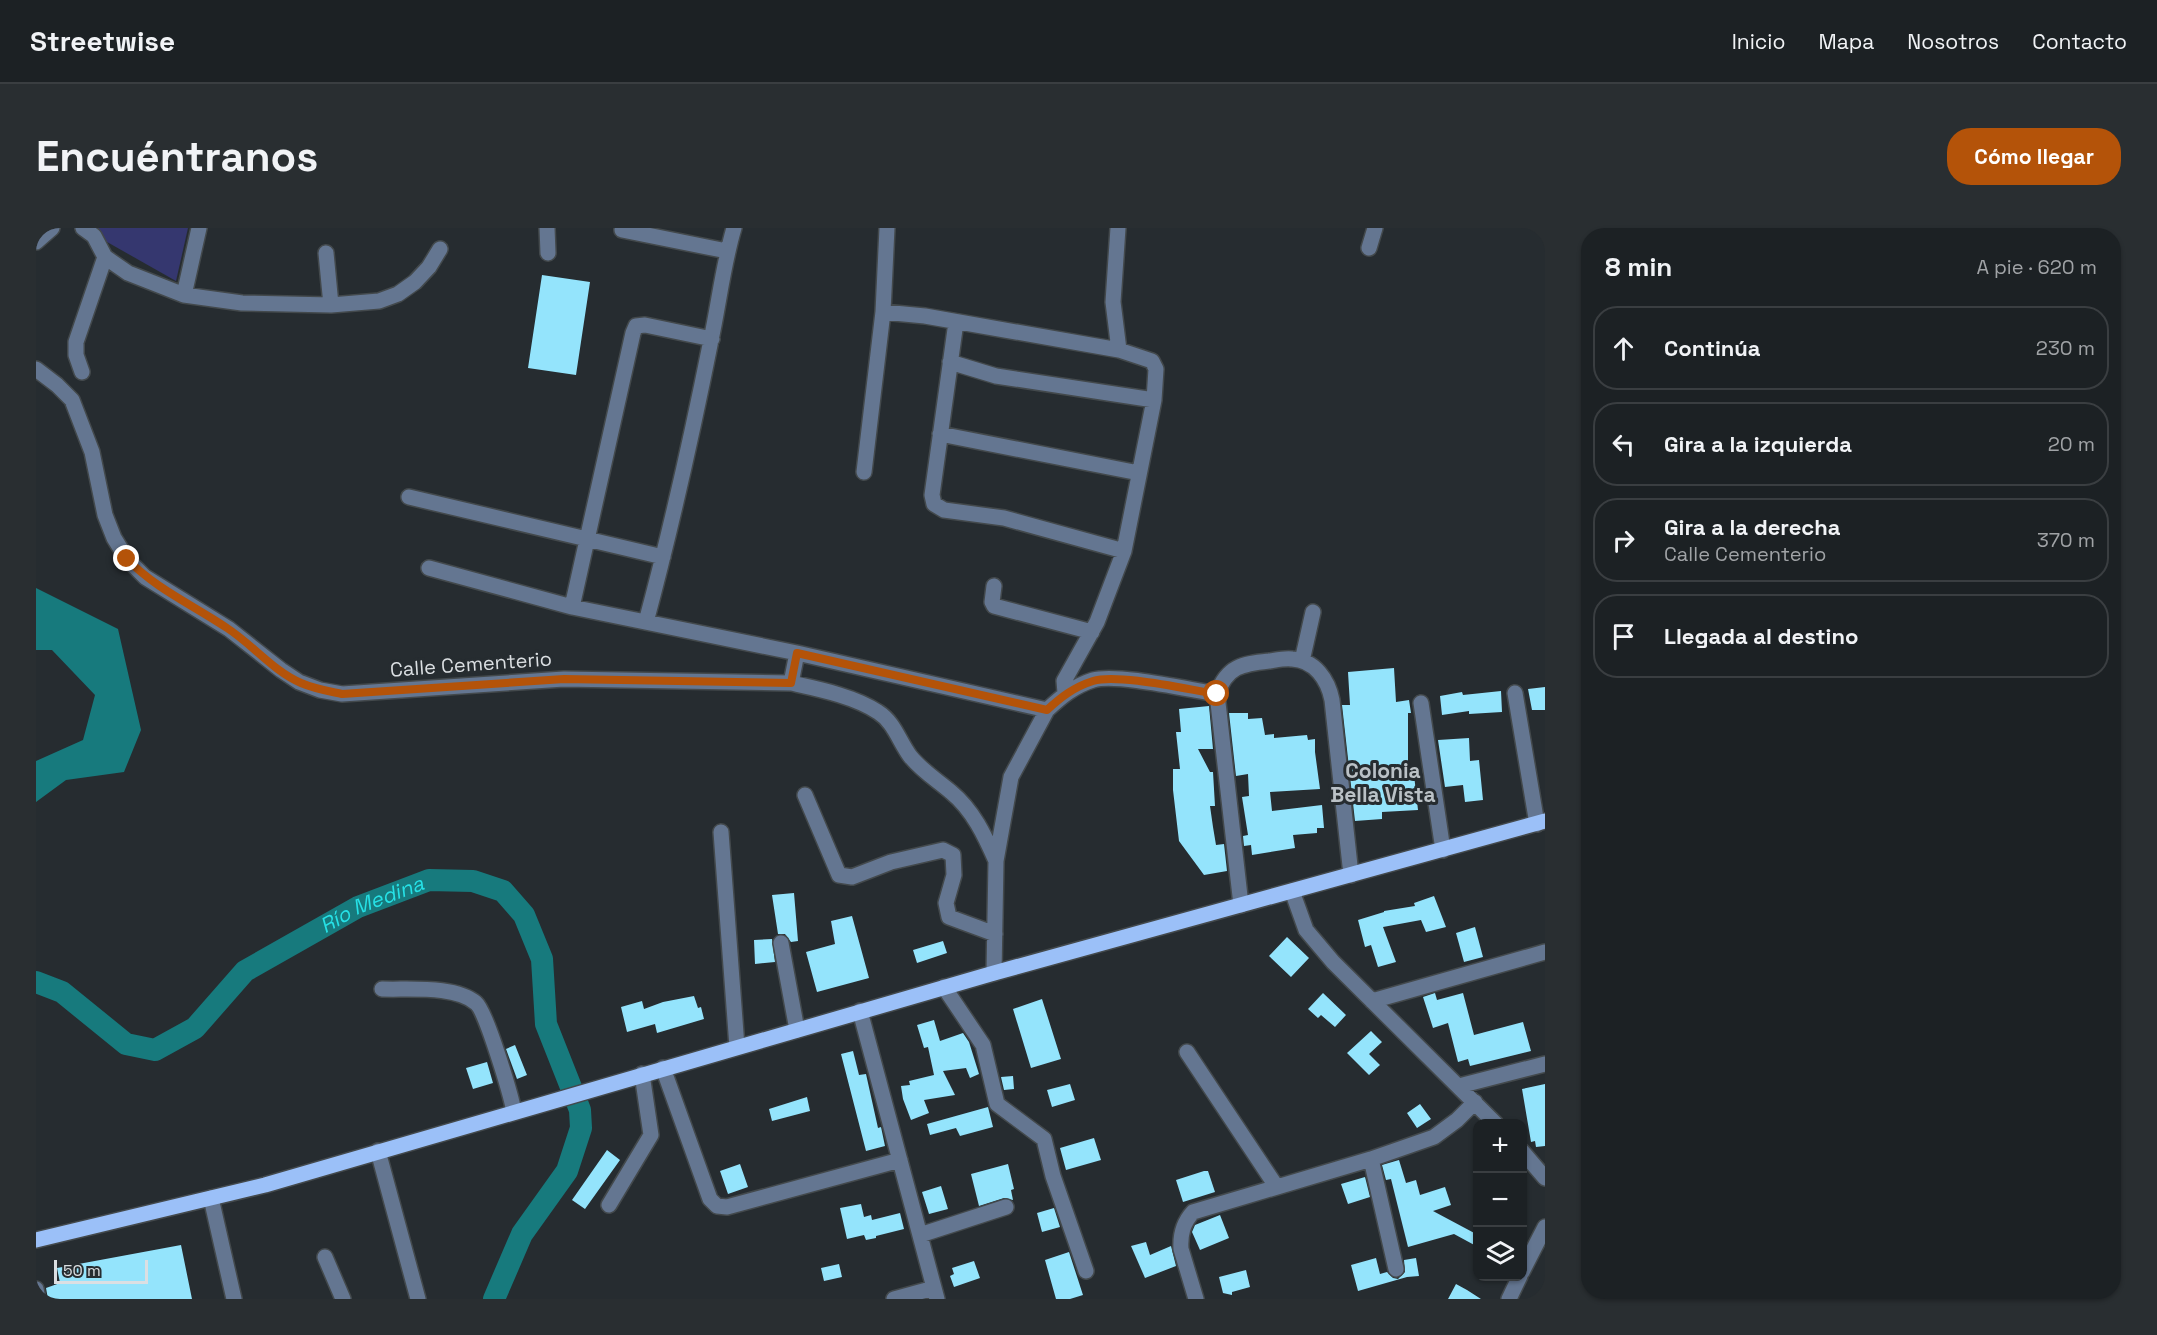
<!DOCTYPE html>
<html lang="es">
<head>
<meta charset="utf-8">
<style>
  :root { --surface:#1c2124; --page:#292e31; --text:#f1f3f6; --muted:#a0a3a6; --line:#3a3e41; --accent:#b45309 }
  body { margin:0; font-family:"Space Grotesk",sans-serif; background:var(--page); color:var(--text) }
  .controls { position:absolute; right:18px; bottom:18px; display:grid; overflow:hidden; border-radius:12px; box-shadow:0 2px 4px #0004 }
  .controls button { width:54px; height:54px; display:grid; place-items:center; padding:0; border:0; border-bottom:2px solid var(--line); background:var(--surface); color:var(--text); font:30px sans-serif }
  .scale { position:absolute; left:18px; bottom:15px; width:94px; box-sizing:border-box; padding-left:6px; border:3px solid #dbdfe2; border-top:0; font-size:16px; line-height:21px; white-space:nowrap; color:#dbdfe2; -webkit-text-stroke:4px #262c30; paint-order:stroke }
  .stop { position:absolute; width:18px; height:18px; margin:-14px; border:4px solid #b45309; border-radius:50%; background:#fff }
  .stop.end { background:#b45309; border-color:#fff; box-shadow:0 2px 6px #0008 }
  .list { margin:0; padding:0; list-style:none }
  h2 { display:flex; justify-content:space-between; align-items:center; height:78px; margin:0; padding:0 24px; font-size:26px }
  h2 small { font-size:20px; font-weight:400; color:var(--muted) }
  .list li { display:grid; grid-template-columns:39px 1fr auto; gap:18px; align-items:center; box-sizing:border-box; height:84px; margin:0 12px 12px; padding:0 12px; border:2px solid var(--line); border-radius:24px }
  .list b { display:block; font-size:22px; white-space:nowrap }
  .list p { margin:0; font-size:20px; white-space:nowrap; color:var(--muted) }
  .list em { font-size:20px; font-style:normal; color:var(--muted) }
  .icon { flex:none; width:33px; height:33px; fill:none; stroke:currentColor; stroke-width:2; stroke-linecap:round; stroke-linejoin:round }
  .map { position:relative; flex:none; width:1509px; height:1071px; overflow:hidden; border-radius:24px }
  header { display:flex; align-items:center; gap:36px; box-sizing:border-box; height:84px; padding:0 30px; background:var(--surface); border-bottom:2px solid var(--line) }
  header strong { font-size:28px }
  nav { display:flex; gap:33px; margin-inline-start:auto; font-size:21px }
  .intro { display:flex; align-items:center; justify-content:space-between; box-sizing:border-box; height:144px; padding:0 36px }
  h1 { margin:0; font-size:42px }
  .button { padding:15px 27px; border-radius:24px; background:var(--accent); color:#fff; font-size:21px; font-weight:700 }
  main { display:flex; gap:36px; padding:0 36px }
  aside { flex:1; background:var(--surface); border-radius:24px; box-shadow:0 2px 4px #0004 }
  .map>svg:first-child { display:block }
  .green { fill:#35376f }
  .water { fill:#177a7d }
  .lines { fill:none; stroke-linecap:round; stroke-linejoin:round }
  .river { stroke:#177a7d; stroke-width:22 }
  .building { fill:#94e4fc }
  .minor-casing { stroke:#43494c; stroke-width:18 }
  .major-casing { stroke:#43494c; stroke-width:18 }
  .minor { stroke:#647691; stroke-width:15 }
  .major { stroke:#9bc0f8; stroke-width:15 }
  .route { stroke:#b45309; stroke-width:8 }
  .labels { text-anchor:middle; stroke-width:6; stroke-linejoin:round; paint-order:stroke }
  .street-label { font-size:20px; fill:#dbdfe2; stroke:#262c30 }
  .neighbourhood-label { font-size:21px; font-weight:bold; fill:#bac1c6; stroke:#262c30 }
  .water-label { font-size:21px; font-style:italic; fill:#26e1e6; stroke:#262c30 }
</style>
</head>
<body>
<header>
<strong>Streetwise</strong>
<nav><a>Inicio</a><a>Mapa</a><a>Nosotros</a><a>Contacto</a></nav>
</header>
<div class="intro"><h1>Encuéntranos</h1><a class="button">Cómo llegar</a></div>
<main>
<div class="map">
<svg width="1509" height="1071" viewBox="0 0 1509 1071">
  <rect width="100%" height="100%" fill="#262c30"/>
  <path class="green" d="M57,0H152L140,53L64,10Z"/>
  <path class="water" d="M0,360L82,401L105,502L88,544L30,552L0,574V533L47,512L59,467L16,422H0Z"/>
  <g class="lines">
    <path class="river" id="s1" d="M0,754L26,764L90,816L119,822L159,800L209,743L322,679L393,652L437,653L467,663L488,687L506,731L510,796L544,882L545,900L531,943L486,1006L458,1071"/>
  </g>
  <path class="building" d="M506,47L554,54L540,147L492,140Z
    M1358,440L1360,474L1373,472L1375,485H1372V539L1377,538L1382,582L1346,584V591L1319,593L1306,477H1314L1312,444Z
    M1509,459V482H1496L1492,461Z
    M1465,463L1466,484L1433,486V483L1406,487L1404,468L1426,464L1427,467Z
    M1173,478L1177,521H1162L1174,544H1177L1179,578H1174L1177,599L1180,617L1188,616L1191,643L1168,647L1143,613L1137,562V541H1144L1140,504H1145L1143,481Z
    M1193,485H1212V491L1226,490L1229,507L1238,506V510L1271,507L1272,512L1279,511V524L1284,561L1234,564L1236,583L1286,577L1288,600H1281V605L1257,607L1259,620L1216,627L1215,617L1208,618L1207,608L1212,607L1206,569L1213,568L1212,546L1200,548Z
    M1433,510L1434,533L1443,532L1447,572L1429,574L1427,557L1409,559L1402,512Z
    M758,665L762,713L755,714L749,706H742L736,667Z
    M1398,668L1410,699L1390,704L1385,692L1347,699L1360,734L1342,739L1335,717L1329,719L1322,692L1348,684V683L1379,678L1378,675Z
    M816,688L833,750L781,764L770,724L799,716L795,693Z
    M1439,699L1447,729L1428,734L1420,705Z
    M1251,709L1273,730L1255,749L1233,728Z
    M736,711L739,734L719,736L718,712Z
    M907,713L911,725L881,735L877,722Z
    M1287,765L1310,787L1299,799L1285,787L1282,790L1272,781Z
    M1399,765L1401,772L1427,765L1438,807L1487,794L1495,823L1434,838L1432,831L1422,834L1412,795L1397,800L1387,769Z
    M658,768L662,780L665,779L668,791L621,805L619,796L591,804L585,779L606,773L608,781L627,774Z
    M1006,771L1025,831L995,840L977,781Z
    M898,792L904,813L927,805L933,814L943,846L934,850L930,840L907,843L919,867L888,872L893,885L875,892L867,871L865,858L874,857L873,853L898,847L892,819L888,820L881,797Z
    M1335,803L1346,814L1333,826L1344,837L1333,847L1311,825Z
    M479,817L491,847L481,851L470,821Z
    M817,823L823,847L830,846L842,900L845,899L849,918L830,923L805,826Z
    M451,834L457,855L437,861L430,840Z
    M977,848L978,861L968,862L965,849Z
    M1034,856L1039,872L1016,879L1011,862Z
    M1509,856V918L1500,919L1499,913L1495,914L1486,861Z
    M771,869L774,883L736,893L733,881Z
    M1384,876L1395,891L1381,900L1371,885Z
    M952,879L957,899L924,908L920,900L894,907L891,896Z
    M1058,910L1065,932L1030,942L1024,920Z
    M571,922L584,932L549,981L536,972Z
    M1363,932L1370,955L1380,952L1384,967L1409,959L1415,977L1397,983L1442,1007V1019L1418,1006L1372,1019L1355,951L1350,952L1346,937Z
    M704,936L712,959L692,966L684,943Z
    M972,936L978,961L975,962L977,972L968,970L943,978L935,946Z
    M1168,943H1172L1179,964L1147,974L1140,952Z
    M1329,949L1334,969L1312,976L1305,956Z
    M905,958L912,981L893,986L886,964Z
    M825,976L828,989L835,987L836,992L864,985L868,1001L840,1008V1010L830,1012L828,1007L811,1011L804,980Z
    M1018,980L1024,999L1006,1004L1001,985Z
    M1184,987L1193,1010L1164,1022L1156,1004L1159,997Z
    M1110,1014L1114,1027L1135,1018L1140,1038L1109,1050L1095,1018Z
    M145,1017L156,1071H12L10,1060L24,1055L21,1040Z
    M1033,1024L1047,1067L1034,1071H1020L1009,1032Z
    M1340,1030L1344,1046L1351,1044L1357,1050L1362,1051L1369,1044L1368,1032L1380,1030L1383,1048L1371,1049L1322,1063L1315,1037Z
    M938,1033L944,1050L918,1059L914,1048L918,1046L916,1040Z
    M803,1036L806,1049L788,1053L785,1040Z
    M1210,1042L1214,1059L1196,1064V1067L1187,1065L1183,1049Z
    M1420,1056L1431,1062L1445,1071H1412Z"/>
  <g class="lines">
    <defs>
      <path id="minor" d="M47,0L58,8L69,29L92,45L148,67L206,75L295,77L343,73L362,66L379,54L393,39L404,21
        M511,0L512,25
        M1082,0L1077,74L1083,122
        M586,2L691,23
        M0,14L16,0
        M1333,20L1339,0
        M290,25L295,77
        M148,67L163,0
        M847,84L889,88L1083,122L1116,133L1120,141L1118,172L1088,323L1061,394L1028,453L1029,465
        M920,94L896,267L898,276L908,282L968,290L1088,323
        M914,134L960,148L1118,172
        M0,141L21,157L36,172L56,224L69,287L78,310L91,331L109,349L193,401L245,442L263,454L284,462L306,466L528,451L755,455C782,461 818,468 842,484C858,494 863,513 874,528C886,543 901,552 915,564C937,582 949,608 960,633
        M46,144L40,127V114L69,29
        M904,206L1103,245
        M828,244L847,84L851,0
        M373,269L627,329
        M393,340L536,379L761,425L1011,482C1025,469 1038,458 1057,452C1081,445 1154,462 1181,466
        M958,358L956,374L958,378L1056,404
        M536,379L597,105L600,98L609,97L676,111
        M610,394C635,301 656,207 675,112C683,75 687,37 698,0
        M1266,433L1277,384
        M755,455L761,425
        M1479,465L1501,596
        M1385,475L1407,622
        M769,567L803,647L816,649L855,634L907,622L917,627L918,647L910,675L913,689L959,706
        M685,604L701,819
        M1256,663L1270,702L1297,734L1460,896
        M1205,677L1181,466C1191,438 1206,436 1233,433C1240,432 1249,430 1256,431C1279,432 1292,452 1296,472L1315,647
        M745,715L761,802
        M958,745L960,633L975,549L1011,482
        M908,759L947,817L961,876L1008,911L1017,948L1050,1043
        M346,761C373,762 419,757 440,775C450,783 475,867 478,884
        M1336,773L1509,724
        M824,783L901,1071
        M1151,824L1240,958
        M627,840L674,971L681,978L691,979L864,932
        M1423,858L1509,836
        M342,923L382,1071
        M1486,923L1509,950
        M1335,931L1398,909L1421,892L1439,874
        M175,970L198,1071
        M573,977L615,907L606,846
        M884,1007L970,979
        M289,1029L307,1071
        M1486,1044L1509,999
        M0,1061L2,1071
        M858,1071L898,1060
        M1160,1071L1145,1021C1144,1006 1147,995 1157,984L1335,931L1360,1041
        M1473,1071L1484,1048"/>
      <path id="major" d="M0,1012L229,957L958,745L1509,593"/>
    </defs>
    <use href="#minor" class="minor-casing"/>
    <use href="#major" class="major-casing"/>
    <use href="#minor" class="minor"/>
    <use href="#major" class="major"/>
  </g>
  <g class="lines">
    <path class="route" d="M91,331C120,361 157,377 191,400C216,416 237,443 265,455C279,461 292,463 306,466L528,451L755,455L761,425L1011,482C1025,469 1038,459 1057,453C1081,445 1154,462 1181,466"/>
  </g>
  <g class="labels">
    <g class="street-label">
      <text transform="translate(435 436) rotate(-4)" y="7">Calle Cementerio</text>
    </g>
    <g class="neighbourhood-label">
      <text x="1347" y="550">Colonia<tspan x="1347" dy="24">Bella Vista</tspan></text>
    </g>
    <g class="water-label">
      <text dy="7" stroke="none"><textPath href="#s1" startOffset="405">Río Medina</textPath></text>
    </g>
  </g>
</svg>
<div class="controls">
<button>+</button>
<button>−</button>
<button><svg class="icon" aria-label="layers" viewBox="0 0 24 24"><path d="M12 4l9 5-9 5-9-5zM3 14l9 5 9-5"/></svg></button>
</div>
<div class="scale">50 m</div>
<div class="stop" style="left:1181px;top:466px"></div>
<div class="stop end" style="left:91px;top:331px"></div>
</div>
<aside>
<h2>8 min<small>A pie · 620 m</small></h2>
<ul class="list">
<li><svg class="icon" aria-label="ahead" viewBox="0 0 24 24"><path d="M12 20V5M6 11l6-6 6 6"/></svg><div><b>Continúa</b></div><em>230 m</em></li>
<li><svg class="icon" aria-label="left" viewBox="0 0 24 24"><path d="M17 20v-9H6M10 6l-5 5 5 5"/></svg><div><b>Gira a la izquierda</b></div><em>20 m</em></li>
<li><svg class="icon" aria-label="right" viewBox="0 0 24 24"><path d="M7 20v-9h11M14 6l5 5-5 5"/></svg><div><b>Gira a la derecha</b><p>Calle Cementerio</p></div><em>370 m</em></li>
<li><svg class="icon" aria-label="arrive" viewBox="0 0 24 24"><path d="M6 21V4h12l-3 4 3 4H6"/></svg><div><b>Llegada al destino</b></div></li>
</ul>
</aside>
</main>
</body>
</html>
